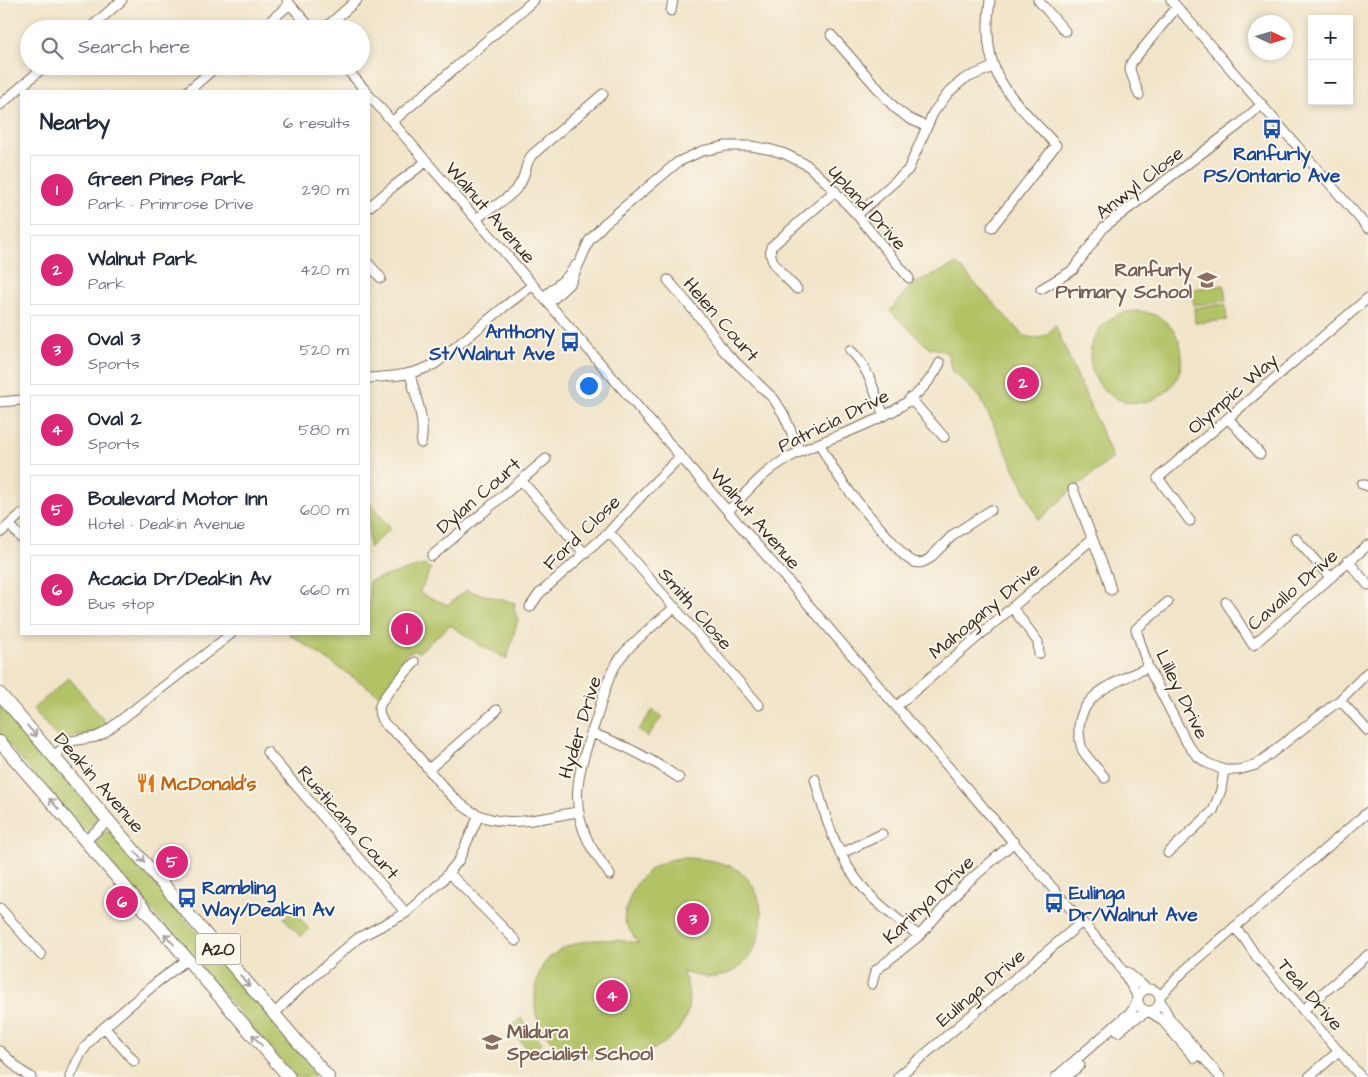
<!DOCTYPE html>
<html lang="en">
<head>
<meta charset="utf-8">
<style>
  :root { --surface:#fff; --page:#f6f6f7; --text:#1f2937; --muted:#747a83; --line:#e0e1e3; --accent:#db2777 }
  body { margin:0; font-family:"Architects Daughter",sans-serif; background:var(--page); color:var(--text) }
  .controls { position:absolute; right:15px; top:15px; display:grid; overflow:hidden; border-radius:0px; box-shadow:0 2px 8px #0003 }
  .controls button { width:45px; height:45px; display:grid; place-items:center; padding:0; border:0; border-bottom:1px solid var(--line); background:var(--surface); color:var(--text); font:25px sans-serif }
  .compass { position:absolute; left:1248px; top:15px; width:45px; height:45px; border-radius:50%; background:var(--surface); box-shadow:0 2px 8px #0003; rotate:94deg }
  .you { position:absolute; left:588px; top:385px; width:18px; height:18px; margin:-12px; border:4px solid #fff; border-radius:50%; background:#1a73e8; box-shadow:0 0 0 8px #1a73e833 }
  .badge { display:grid; place-items:center; width:32px; height:32px; border-radius:50%; background:var(--accent); color:#fff; font-size:16px; font-weight:700 }
  .pin { position:absolute; translate:-50% -50%; border:2px solid #fff; box-shadow:0 1px 5px #0006 }
  .list { margin:0; padding:0; list-style:none }
  h2 { display:flex; justify-content:space-between; align-items:center; height:65px; margin:0; padding:0 20px; font-size:21px }
  h2 small { font-size:16px; font-weight:400; color:var(--muted) }
  .list li { display:grid; grid-template-columns:32px 1fr auto; gap:15px; align-items:center; box-sizing:border-box; height:70px; margin:0 10px 10px; padding:0 10px; border:1px solid var(--line); border-radius:0px }
  .list b { display:block; font-size:19px; white-space:nowrap }
  .list p { margin:0; font-size:16px; white-space:nowrap; color:var(--muted) }
  .list em { font-size:16px; font-style:normal; color:var(--muted) }
  .icon { flex:none; width:28px; height:28px; fill:none; stroke:currentColor; stroke-width:2; stroke-linecap:round; stroke-linejoin:round }
  .map { position:relative; flex:none; width:1368px; height:1077px; overflow:hidden }
  .search { position:absolute; background:var(--surface); box-shadow:0 2px 8px #0003; left:20px; top:20px; width:350px; height:55px; display:flex; align-items:center; gap:12px; box-sizing:border-box; padding:0 18px; border-radius:28px; color:var(--muted); font-size:19px }
  .panel { position:absolute; background:var(--surface); box-shadow:0 2px 8px #0003; left:20px; top:90px; width:350px; height:545px; border-radius:0px }
  .map>svg:first-child { display:block }
  .green { fill:#b2c366; stroke:#767642 }
  .lines { fill:none; stroke-linecap:round; stroke-linejoin:round }
  .minor-casing { stroke:#7b6b5a; stroke-width:11 }
  .highway-casing { stroke:#7b6b5a; stroke-width:14 }
  .minor { stroke:#fff; stroke-width:9 }
  .highway { stroke:#fff; stroke-width:12 }
  .oneway { stroke:#a79f9a }
  .labels { text-anchor:middle; stroke-width:4; stroke-linejoin:round; paint-order:stroke }
  .shield { fill:#fbf7ec; stroke:#75685c; stroke-width:1 }
  .shield-label { font-size:18px; font-weight:bold; fill:#3b2a1e }
  .transit-label { font-size:19px; font-weight:bold; fill:#164399; stroke:#fbf7ec; text-anchor:start }
  .street-label { font-size:19px; fill:#3b2a1e; stroke:#fbf7ec }
  .education-label { font-size:19px; font-weight:bold; fill:#785e54; stroke:#fbf7ec; text-anchor:end }
  .food-label { font-size:19px; font-weight:bold; fill:#c56008; stroke:#fbf7ec; text-anchor:start }
</style>
</head>
<body>
<div class="map">
<svg width="1368" height="1077" viewBox="0 0 1368 1077">
  <rect width="100%" height="100%" fill="#fbf7ec"/>
  <filter id="ink" filterUnits="userSpaceOnUse"><feTurbulence type="fractalNoise" baseFrequency=".02" numOctaves="2"/><feDisplacementMap in="SourceGraphic" scale="10" xChannelSelector="R" yChannelSelector="G"/><feConvolveMatrix kernelMatrix="1 2 1 2 8 2 1 2 1" color-interpolation-filters="sRGB"/></filter>
  <filter id="wash" filterUnits="userSpaceOnUse"><feTurbulence type="fractalNoise" baseFrequency=".0096" numOctaves="4" result="noise"/><feDisplacementMap in="SourceGraphic" scale="20" xChannelSelector="R" yChannelSelector="G"/><feGaussianBlur stdDeviation="1.12" result="paint"/><feColorMatrix in="noise" values="0 0 0 0 0 0 0 0 0 0 0 0 0 0 0 0 0 1.4 0 .05"/><feComposite in="paint" operator="in"/></filter>
  <g filter="url(#wash)">
    <rect width="100%" height="100%" fill="#f1e4c8"/>
    <path class="green" d="M957,264L1024,336C1041,340 1045,338 1055,325L1113,458L1073,489L1039,520L980,397L951,370L948,354L941,350L928,347L890,311L912,284Z
      M1224,285L1226,301L1194,305L1192,289Z
      M1225,304L1227,320L1195,323L1194,308Z
      M1090 357a46 46 0 1 1 92 0a46 46 0 1 1-92 0Z
      M369,502L391,528L369,548Z
      M424,565L431,569L419,593L448,605L466,590L515,603L514,610L518,619L507,659L480,645L450,625L419,652L412,651L407,653L404,657L401,672L381,696L289,634H369V581Z
      M69,678L108,725C92,739 78,730 62,743L33,709Z
      M0,701L99,818C99,824 92,830 85,831L82,830L0,735Z
      M653,710L662,717L647,737L638,730Z
      M105,831H109L315,1070L313,1077H295L95,845L96,839Z
      M679,858C697,858 723,860 739,871C777,898 765,970 716,977C705,978 693,975 682,972C689,984 690,996 688,1009C673,1077 533,1077 535,1001C535,987 537,970 548,959C572,936 609,938 638,943L624,921C629,887 644,864 679,858Z
      M293,910L309,929L301,937L284,918Z
      M521,1018L542,1043L531,1053L509,1028Z"/>
  </g>
  <g filter="url(#ink)">
    <g class="lines">
      <defs>
        <path id="minor" d="M990,0C979,76 1009,94 1056,145L992,227
          M1038,0L1065,31
          M1171,0L1368,228
          M287,1L312,29
          M671,11L673,0
          M89,29L122,0
          M261,29L290,4
          M324,29L357,0
          M831,35L895,108L908,118L927,127
          M344,66L366,91
          M188,91L217,66
          M369,95L1082,922L1118,963L1138,997
          M1139,95L1130,70L1131,63L1177,7
          M0,105L45,66
          M392,122L534,0
          M369,207L394,186L427,161
          M857,215L908,170L933,113L949,92L964,79L993,67
          M476,219C490,208 510,199 520,184C526,175 525,163 532,155L603,94
          M369,264L381,278
          M668,280L706,325L723,350L774,399L784,415L800,452
          M797,289C787,278 767,263 771,247L835,191
          M1041,289L1073,270L1104,227L1240,124L1262,104
          M544,297L567,277L576,265
          M549,303L571,282L589,241L604,224L678,162L702,151L726,146H751L772,150L785,154L807,165L825,181L857,215L909,278
          M850,350C869,367 875,394 884,416
          M410,374C415,396 426,420 421,443
          M369,378C395,376 410,376 435,364L504,307L533,285
          M910,398L944,437
          M0,402L21,400
          M1228,418L1260,454
          M820,444C836,479 863,509 889,538C896,546 904,558 914,562C920,564 924,562 929,559L954,534L991,510
          M521,480L585,554
          M1362,484L1368,486
          M1073,489L1107,576L1111,590
          M728,511C747,492 764,471 788,458C839,429 911,422 940,363
          M1190,521L1158,478L1368,298
          M10,525L21,538
          M609,532L759,705
          M0,533L21,514
          M1295,538L1330,577
          M432,556L546,459
          M1348,561L1368,585
          M1168,602L1136,629L1148,667L1187,743L1196,755L1207,763L1224,770H1238L1256,765L1340,700L1368,672
          M1226,602L1253,645L1368,545
          M530,607L539,594L609,532L644,493L681,456
          M1012,607L1038,642L1039,654
          M415,662C407,672 379,698 379,710C380,726 396,731 405,741C424,761 439,787 461,804C469,811 481,817 491,819C518,826 551,816 578,812
          M1340,700L1368,731
          M897,706L1092,539
          M591,733C624,744 651,759 679,778
          M267,752L406,913
          M54,756L71,741L96,737L104,733L231,634
          M429,769L497,710
          M1105,778C1098,769 1089,760 1083,751C1080,746 1080,738 1079,732C1078,693 1119,681 1148,667
          M815,779C825,818 838,861 866,891C881,908 902,922 919,936
          M85,841L109,820
          M1168,853L1213,811L1221,790L1224,770
          M840,854L882,834
          M449,873L516,941
          M610,875C603,864 595,854 589,843C566,798 582,761 597,717C603,696 608,674 621,657C636,638 657,623 675,607
          M0,908L41,955
          M1234,927L1244,938L1256,956L1361,1077
          M1127,972L1147,989
          M872,984L875,971L919,936L962,887L1014,842
          M1138 1000a11 11 0 1 1 22 0a11 11 0 1 1-22 0Z
          M1160,996L1185,970L1368,812
          M1161,1002L1170,1019L1220,1077
          M1303,1010L1368,955
          M1150,1012L1161,1019L1195,1058
          M274,1014L299,989L358,938L406,913L442,881L459,860L479,815
          M104,1027L134,1061
          M1118,1032L1131,1021L1149,1011
          M0,1051L21,1071L31,1077
          M70,1077L81,1053L94,1036L156,983L188,959
          M898,1077L1082,922
          M1056,1077L1126,1016L1132,1011L1138,999
          M1066,1077L1080,1065
          M1309,1077L1339,1051"/>
        <path id="highway" d="M0,694L328,1077
          M0,742L289,1077"/>
      </defs>
      <use href="#minor" class="minor-casing"/>
      <use href="#highway" class="highway-casing"/>
      <use href="#minor" class="minor"/>
      <use href="#highway" class="highway"/>
    </g>
    <defs><path id="oneway-shaft" d="M-6 0H5M1.5-3L5.5 0L1.5 3" fill="none" stroke-width="1.6" stroke-linecap="round" stroke-linejoin="round" transform="scale(1.25)"/></defs>
    <g class="oneway">
      <use href="#oneway-shaft" transform="translate(32 731) rotate(49)"/>
      <use href="#oneway-shaft" transform="translate(54 804) rotate(-131)"/>
      <use href="#oneway-shaft" transform="translate(140 857) rotate(50)"/>
      <use href="#oneway-shaft" transform="translate(169 939) rotate(-132)"/>
      <use href="#oneway-shaft" transform="translate(245 981) rotate(50)"/>
      <use href="#oneway-shaft" transform="translate(257 1040) rotate(-131)"/>
    </g>
  </g>
  <defs>
    <symbol id="bus-bare" viewBox="-9 -9 18 18"><path d="M-5-6H5V4H4V6H2V4H-2V6H-4V4H-5ZM-3.5-4V0h7V-4ZM-3.5 1.2v1.5H-2V1.2ZM2 1.2v1.5H3.5V1.2Z" fill="#1a4fb4" stroke="#fbf7ec" stroke-width="2.5" paint-order="stroke"/></symbol>
    <symbol id="school-bare" viewBox="-9 -9 18 18"><path d="M0-5L7-2L0 1L-7-2ZM-4 1L0 2.5L4 1V4Q0 6-4 4Z" fill="#8d6e63" stroke="#fbf7ec" stroke-width="2.5" paint-order="stroke"/></symbol>
    <symbol id="restaurant-bare" viewBox="-9 -9 18 18"><path d="M-5-6h1v4h1v-4h1v4h1v-4h1v5L-1.5 .5V6h-2V.5L-5-1ZM5-6V6H3V1.5H1.5Q1.5-4 5-6Z" fill="#e8710a" stroke="#fbf7ec" stroke-width="2.5" paint-order="stroke"/></symbol>
  </defs>
  <g fill-rule="evenodd">
    <use href="#bus-bare" x="1258" y="115" width="28" height="28"/>
    <use href="#school-bare" x="1193" y="266" width="28" height="28"/>
    <use href="#bus-bare" x="556" y="328" width="28" height="28"/>
    <use href="#restaurant-bare" x="132" y="769" width="28" height="28"/>
    <use href="#bus-bare" x="173" y="884" width="28" height="28"/>
    <use href="#bus-bare" x="1040" y="889" width="28" height="28"/>
    <use href="#school-bare" x="478" y="1028" width="28" height="28"/>
  </g>
  <g class="labels">
    <rect class="shield" x="195.5" y="933.5" width="45" height="31" rx="4"/>
    <g class="shield-label">
      <text x="218" y="955">A20</text>
    </g>
    <g class="transit-label">
      <text x="1272" y="160" text-anchor="middle">Ranfurly<tspan x="1272" dy="22">PS/Ontario Ave</tspan></text>
      <text x="555" y="338" text-anchor="end">Anthony<tspan x="555" dy="22">St/Walnut Ave</tspan></text>
      <text x="202" y="894">Rambling<tspan x="202" dy="22">Way/Deakin Av</tspan></text>
      <text x="1069" y="899">Eulinga<tspan x="1069" dy="22">Dr/Walnut Ave</tspan></text>
    </g>
    <g class="street-label">
      <text transform="translate(1139 182) rotate(-38)" y="7">Anwyl Close</text>
      <text transform="translate(868 207) rotate(48)" y="7">Upland Drive</text>
      <text transform="translate(491 212) rotate(49)" y="7">Walnut Avenue</text>
      <text transform="translate(722 319) rotate(49)" y="7">Helen Court</text>
      <text transform="translate(1232 393) rotate(-41)" y="7">Olympic Way</text>
      <text transform="translate(833 420) rotate(-26)" y="7">Patricia Drive</text>
      <text transform="translate(478 495) rotate(-41)" y="7">Dylan Court</text>
      <text transform="translate(756 518) rotate(49)" y="7">Walnut Avenue</text>
      <text transform="translate(581 532) rotate(-44)" y="7">Ford Close</text>
      <text transform="translate(1292 589) rotate(-41)" y="7">Cavallo Drive</text>
      <text transform="translate(696 608) rotate(49)" y="7">Smith Close</text>
      <text transform="translate(984 610) rotate(-40)" y="7">Mahogany Drive</text>
      <text transform="translate(1183 694) rotate(64)" y="7">Lilley Drive</text>
      <text transform="translate(579 727) rotate(-73)" y="7">Hyder Drive</text>
      <text transform="translate(100 782) rotate(49)" y="7">Deakin Avenue</text>
      <text transform="translate(349 822) rotate(49)" y="7">Rusticana Court</text>
      <text transform="translate(928 899) rotate(-44)" y="7">Karinya Drive</text>
      <text transform="translate(980 987) rotate(-40)" y="7">Eulinga Drive</text>
      <text transform="translate(1311 994) rotate(49)" y="7">Teal Drive</text>
    </g>
    <g class="education-label">
      <text x="1192" y="276">Ranfurly<tspan x="1192" dy="22">Primary School</tspan></text>
      <text x="507" y="1038" text-anchor="start">Mildura<tspan x="507" dy="22">Specialist School</tspan></text>
    </g>
    <g class="food-label">
      <text x="161" y="790">McDonald's</text>
    </g>
  </g>
</svg>
<div class="controls">
<button>+</button>
<button>−</button>
</div>
<svg class="compass" viewBox="-18 -18 36 36"><path d="M0-13l5 13h-10z" fill="#e53935"/><path d="M0 13l5-13h-10z" fill="#747a83"/></svg>
<div class="you"></div>
<div class="pin badge" style="left:407px;top:629px">1</div>
<div class="pin badge" style="left:1023px;top:383px">2</div>
<div class="pin badge" style="left:693px;top:919px">3</div>
<div class="pin badge" style="left:612px;top:996px">4</div>
<div class="pin badge" style="left:172px;top:862px">5</div>
<div class="pin badge" style="left:122px;top:902px">6</div>
<div class="search"><svg class="icon" aria-label="search" viewBox="0 0 24 24"><circle cx="10" cy="10" r="6"/><path d="M15 15l6 6"/></svg>Search here</div>
<section class="panel">
<h2>Nearby<small>6 results</small></h2>
<ul class="list">
<li><span class="badge">1</span><div><b>Green Pines Park</b><p>Park · Primrose Drive</p></div><em>290 m</em></li>
<li><span class="badge">2</span><div><b>Walnut Park</b><p>Park</p></div><em>420 m</em></li>
<li><span class="badge">3</span><div><b>Oval 3</b><p>Sports</p></div><em>520 m</em></li>
<li><span class="badge">4</span><div><b>Oval 2</b><p>Sports</p></div><em>580 m</em></li>
<li><span class="badge">5</span><div><b>Boulevard Motor Inn</b><p>Hotel · Deakin Avenue</p></div><em>600 m</em></li>
<li><span class="badge">6</span><div><b>Acacia Dr/Deakin Av</b><p>Bus stop</p></div><em>660 m</em></li>
</ul>
</section>
</div>
</body>
</html>
